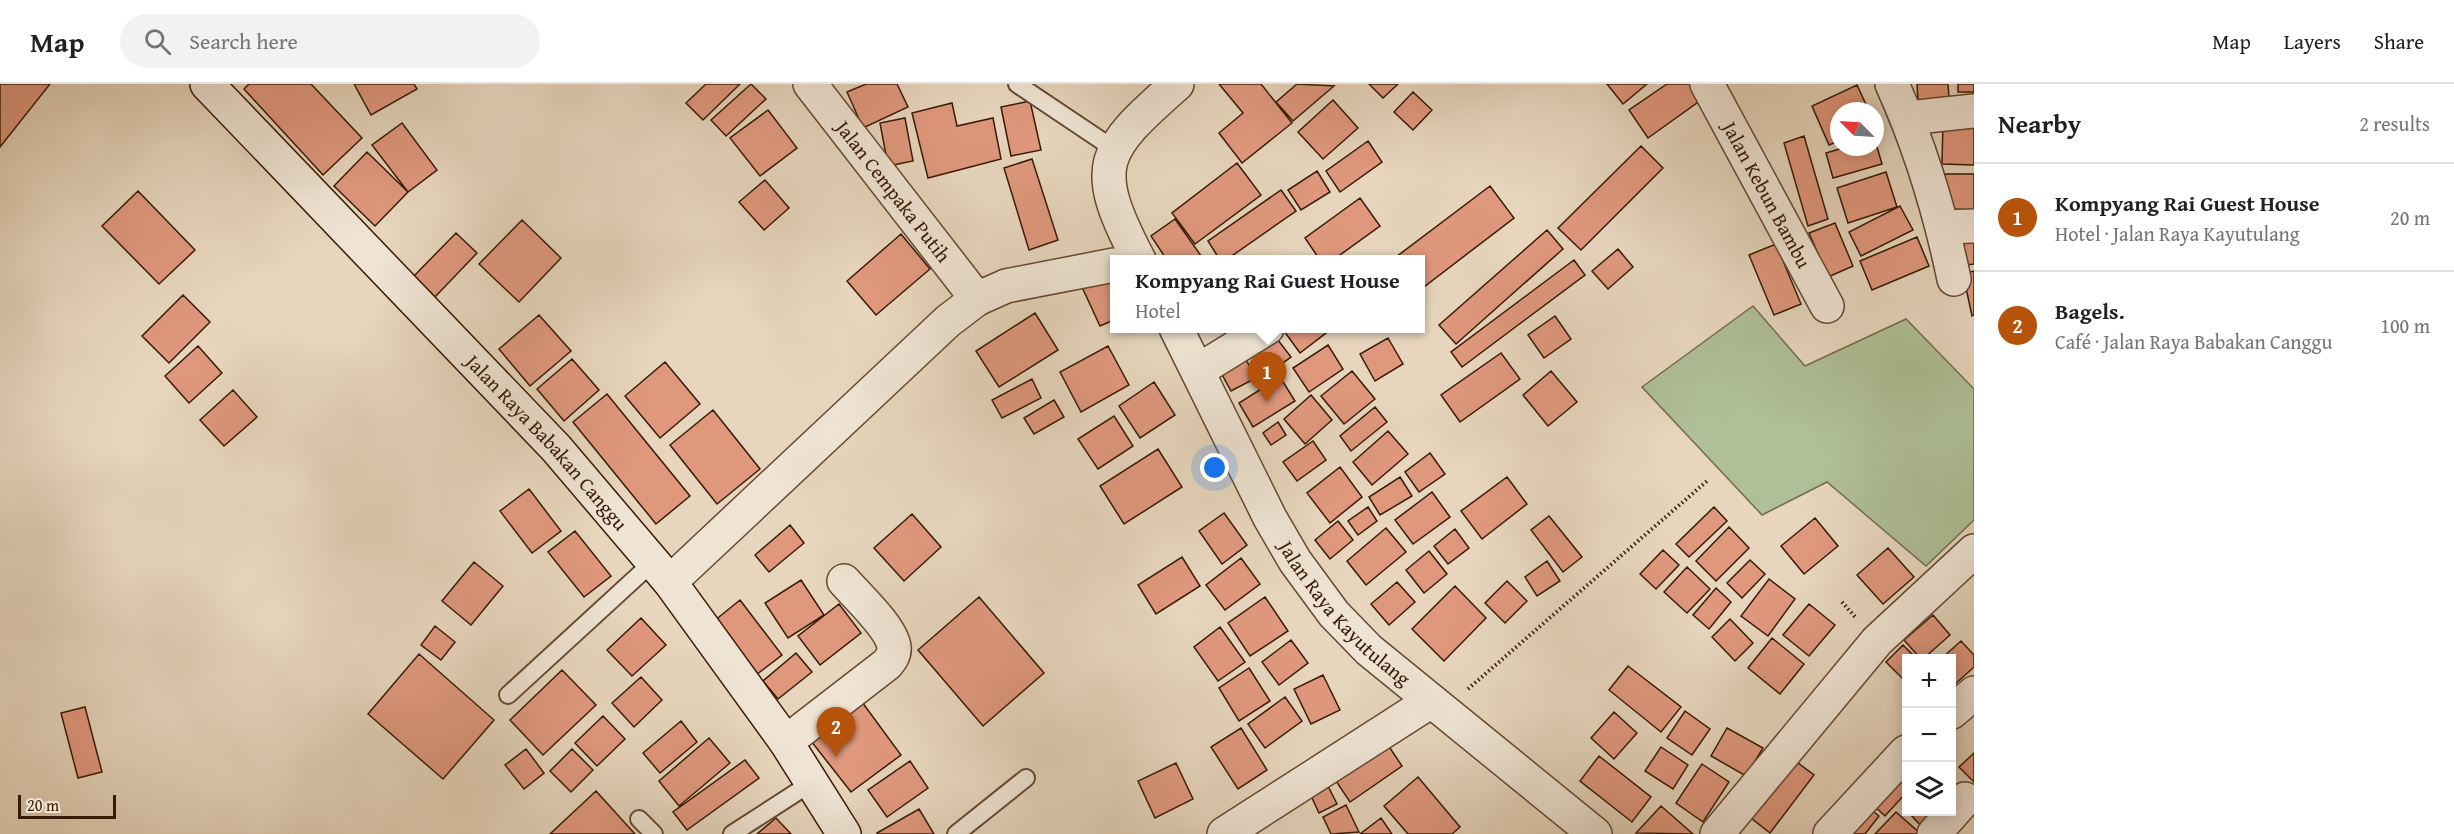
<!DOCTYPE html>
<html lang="en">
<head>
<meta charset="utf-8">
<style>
  :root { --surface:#fff; --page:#f2f2f2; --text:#202124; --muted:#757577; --line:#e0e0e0; --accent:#b45309 }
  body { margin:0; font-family:"Gentium Book Plus",serif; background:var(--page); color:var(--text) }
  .controls { position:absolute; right:18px; bottom:18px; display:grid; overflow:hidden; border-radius:0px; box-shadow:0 3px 15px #0003 }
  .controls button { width:54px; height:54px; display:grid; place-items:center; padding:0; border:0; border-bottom:2px solid var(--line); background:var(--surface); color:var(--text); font:30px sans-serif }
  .compass { position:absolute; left:1830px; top:18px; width:54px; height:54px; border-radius:50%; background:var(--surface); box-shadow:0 3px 15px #0003; rotate:294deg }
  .scale { position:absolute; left:18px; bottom:15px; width:98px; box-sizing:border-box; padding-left:6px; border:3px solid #381a05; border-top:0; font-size:16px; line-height:21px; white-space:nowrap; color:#381a05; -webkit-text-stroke:4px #efe4d4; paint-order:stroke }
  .you { position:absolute; left:1215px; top:384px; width:21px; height:21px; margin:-15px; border:4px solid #fff; border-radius:50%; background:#1a73e8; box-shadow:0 0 0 9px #1a73e833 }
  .badge { display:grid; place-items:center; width:39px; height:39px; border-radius:50%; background:var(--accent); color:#fff; font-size:20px; font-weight:700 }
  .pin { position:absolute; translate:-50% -50px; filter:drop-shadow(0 2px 3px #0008) }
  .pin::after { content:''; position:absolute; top:32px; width:21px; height:18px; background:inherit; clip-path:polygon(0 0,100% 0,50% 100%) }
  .popup { position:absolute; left:1110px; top:171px; width:315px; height:78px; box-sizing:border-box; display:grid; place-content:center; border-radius:0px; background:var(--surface); filter:drop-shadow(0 2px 4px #0005); font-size:20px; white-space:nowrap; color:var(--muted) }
  .popup b { font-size:22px; color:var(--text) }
  .popup::after { content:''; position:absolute; left:50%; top:100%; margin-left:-12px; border:12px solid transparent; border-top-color:var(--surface) }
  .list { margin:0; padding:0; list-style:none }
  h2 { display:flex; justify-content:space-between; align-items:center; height:78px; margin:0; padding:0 24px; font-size:26px }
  h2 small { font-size:20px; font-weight:400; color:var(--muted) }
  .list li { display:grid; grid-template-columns:39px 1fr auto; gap:18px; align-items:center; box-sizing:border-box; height:108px; padding:0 24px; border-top:2px solid var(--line) }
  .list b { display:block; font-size:22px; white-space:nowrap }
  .list p { margin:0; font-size:20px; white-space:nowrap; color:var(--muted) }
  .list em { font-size:20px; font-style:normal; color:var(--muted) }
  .icon { flex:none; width:33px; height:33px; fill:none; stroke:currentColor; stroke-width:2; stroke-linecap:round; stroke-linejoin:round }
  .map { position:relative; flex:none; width:1974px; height:750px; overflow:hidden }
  header { display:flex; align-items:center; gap:36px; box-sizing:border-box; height:84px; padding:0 30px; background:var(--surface); border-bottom:2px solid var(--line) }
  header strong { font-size:28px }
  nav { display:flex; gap:33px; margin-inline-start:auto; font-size:21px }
  .search { width:420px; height:54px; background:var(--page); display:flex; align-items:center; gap:15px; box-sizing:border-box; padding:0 21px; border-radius:33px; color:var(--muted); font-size:22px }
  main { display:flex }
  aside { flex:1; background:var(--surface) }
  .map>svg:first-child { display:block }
  .green { fill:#afbf96; stroke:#746c4e; stroke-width:1.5 }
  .building { fill:#e0987d; stroke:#381a05; stroke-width:1.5 }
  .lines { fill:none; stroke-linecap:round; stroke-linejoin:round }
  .lane-casing { stroke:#644933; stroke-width:20 }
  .street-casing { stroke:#644933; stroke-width:36 }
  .secondary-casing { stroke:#381a05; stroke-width:36 }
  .path { stroke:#381a05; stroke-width:4; stroke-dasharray:1.5 3; stroke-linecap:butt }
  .lane { stroke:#efe4d4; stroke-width:16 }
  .street { stroke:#efe4d4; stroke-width:33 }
  .secondary { stroke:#efe4d4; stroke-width:33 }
  .labels { text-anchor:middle; stroke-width:6; stroke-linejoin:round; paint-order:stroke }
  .street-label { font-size:20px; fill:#381a05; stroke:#efe4d4 }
</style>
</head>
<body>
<header>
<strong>Map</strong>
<div class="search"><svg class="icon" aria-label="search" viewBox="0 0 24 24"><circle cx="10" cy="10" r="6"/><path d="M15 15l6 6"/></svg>Search here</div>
<nav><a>Map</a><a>Layers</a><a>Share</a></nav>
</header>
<main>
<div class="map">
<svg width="1974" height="750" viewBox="0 0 1974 750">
  <rect width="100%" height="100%" fill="#e7d6bd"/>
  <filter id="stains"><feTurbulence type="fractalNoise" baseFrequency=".00333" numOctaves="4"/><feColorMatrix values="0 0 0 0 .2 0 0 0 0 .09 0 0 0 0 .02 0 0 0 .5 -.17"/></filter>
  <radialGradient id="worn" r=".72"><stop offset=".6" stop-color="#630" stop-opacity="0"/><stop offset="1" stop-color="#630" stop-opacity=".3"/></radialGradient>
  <path class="green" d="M1753,222L1805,282L1906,235L1974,305V436L1926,482L1827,398L1762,431L1642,303Z"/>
  <path class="building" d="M0,0H50L0,63Z
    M249,0H311L362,54L323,91L244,5Z
    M354,0H414L417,5L371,31Z
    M706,0H740L703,36L686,19Z
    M751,0L766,15L726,52L711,36Z
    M866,0H897L908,23L863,44L847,8Z
    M1219,0H1261L1292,39L1242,79L1219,49L1243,29Z
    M1297,0L1334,2L1293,37L1276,18Z
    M1369,0H1398L1383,14Z
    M1607,0H1647L1623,20Z
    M1667,0H1690L1701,16L1648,54L1629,26Z
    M1917,0H1948L1949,14L1918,17Z
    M1958,0H1974V8H1958Z
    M1857,1L1869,27H1839V57L1829,61L1812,22Z
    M1413,8L1432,26L1413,46L1394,28Z
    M1333,16L1358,44L1323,75L1298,48Z
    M1030,17L1041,66L1011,72L1001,23Z
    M952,19L957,42L993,34L1001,75L928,94L912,29Z
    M768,26L797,64L760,92L730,54Z
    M905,34L913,77L888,82L880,39Z
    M1943,37L1974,38V81L1942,80Z
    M402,39L437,86L408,108L372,61Z
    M1804,52L1828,135L1808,142L1784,59Z
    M1875,56L1882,80L1833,94L1826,69L1846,63H1875Z
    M1368,57L1382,78L1340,108L1326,87Z
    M1641,62L1663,84L1581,166L1558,144Z
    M367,68L408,108L375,142L334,102Z
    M1032,75L1058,156L1029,166L1004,84Z
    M1237,79L1261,111L1195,160L1172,129Z
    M1317,87L1330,108L1301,126L1288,106Z
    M1886,88L1897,123L1848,139L1837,104Z
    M1945,90H1974V126L1945,125Z
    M765,96L789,124L764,146L739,118Z
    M1490,102L1514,134L1420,206V176H1392Z
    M1281,106L1296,127L1226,176H1220L1208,157Z
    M138,107L195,166L159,200L102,142Z
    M1360,114L1380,142L1333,176H1320L1305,154Z
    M1900,122L1913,146L1861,172L1849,148Z
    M1175,135L1204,176H1167L1151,152Z
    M522,136L561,174L519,218L479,180Z
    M1835,139L1853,182L1828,193L1809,149Z
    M1547,146L1563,165L1456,260L1439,241Z
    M1974,147V180L1959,182L1956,149Z
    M456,149L477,169L435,213L414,192Z
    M901,150L930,185L876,231L847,197Z
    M1917,153L1929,182L1872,206L1860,177Z
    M1776,160L1801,220L1774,231L1749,171Z
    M1618,165L1633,183L1608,205L1592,187Z
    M1574,176L1585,191L1462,283L1451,268Z
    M1974,187V231L1972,232L1963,190Z
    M1114,188V236L1100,242L1082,203Z
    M183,211L210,238L169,279L142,252Z
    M1035,229L1058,266L999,303L976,267Z
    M539,231L571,267L530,302L499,265Z
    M1555,232L1571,255L1544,274L1528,251Z
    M1287,244H1322L1326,249L1300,269L1284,247Z
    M1271,247L1291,273L1269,289L1250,262Z
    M1388,254L1403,280L1375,297L1360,270Z
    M1328,261L1343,285L1309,308L1293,284Z
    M198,262L222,289L189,319L165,292Z
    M1108,262L1129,301L1081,328L1060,288Z
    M1501,269L1520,295L1460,338L1441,311Z
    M1244,272L1256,294L1231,307L1219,285Z
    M572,275L599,306L564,337L537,305Z
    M665,278L700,320L660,354L625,312Z
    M1352,287L1375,315L1344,340L1321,312Z
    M1551,287L1577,318L1548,342L1523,311Z
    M1280,293L1295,317L1253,343L1239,319Z
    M1032,295L1041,314L1002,334L992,316Z
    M1154,298L1175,331L1140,354L1119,322Z
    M233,306L257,333L224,362L200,336Z
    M607,310L690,412L656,440L573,338Z
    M1311,311L1332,336L1305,360L1284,335Z
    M1054,316L1064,333L1034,350L1024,334Z
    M1375,323L1387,338L1351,367L1340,352Z
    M713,326L760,385L717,420L670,361Z
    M1114,332L1133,362L1098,385L1078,355Z
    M1278,338L1286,351L1271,361L1263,349Z
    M1388,347L1408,370L1372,401L1353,378Z
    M1313,357L1326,376L1297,397L1283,378Z
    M1158,365L1182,403L1124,440L1100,402Z
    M1430,369L1445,390L1419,408L1405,388Z
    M1340,383L1362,413L1330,439L1307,409Z
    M1400,393L1412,412L1380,431L1369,413Z
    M1507,393L1527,420L1482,455L1461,427Z
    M529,405L561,447L532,469L500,427Z
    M1432,408L1450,433L1413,460L1395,436Z
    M1368,423L1377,437L1358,451L1348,437Z
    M1714,423L1727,437L1689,473L1676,460Z
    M1224,429L1247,461L1222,480L1199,447Z
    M912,430L941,463L904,497L874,464Z
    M1549,432L1582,473L1563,488L1531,446Z
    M1815,434L1838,462L1804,490L1781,462Z
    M1338,437L1353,456L1330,475L1315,456Z
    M790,441L804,459L769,488L755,471Z
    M1729,443L1749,464L1716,497L1696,477Z
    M1386,444L1406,468L1366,501L1347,477Z
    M1455,445L1469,464L1448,480L1434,462Z
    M575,447L611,492L584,513L548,468Z
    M1888,464L1914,493L1883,520L1857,491Z
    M1663,466L1679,481L1656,505L1640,490Z
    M1429,467L1447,490L1424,509L1406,486Z
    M1182,473L1200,502L1156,530L1138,501Z
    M1241,474L1260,500L1225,526L1206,501Z
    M1750,476L1765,490L1742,514L1727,499Z
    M1547,477L1560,497L1537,512L1525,493Z
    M474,478L503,502L471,541L442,517Z
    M1687,483L1710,505L1687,529L1664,508Z
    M1769,495L1795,515L1768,552L1741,532Z
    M801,496L824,531L788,554L765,519Z
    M1507,497L1527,517L1505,539L1485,519Z
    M1397,498L1415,518L1389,541L1371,520Z
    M1455,502L1486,534L1444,577L1412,545Z
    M1716,504L1731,518L1709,545L1693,531Z
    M979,513L1044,589L983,642L918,566Z
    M1265,513L1288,547L1250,572L1228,539Z
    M740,516L782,571L756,591L714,537Z
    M839,520L861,549L820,581L798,552Z
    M1809,520L1835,541L1809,572L1783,551Z
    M1933,531L1950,551L1924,574H1920L1904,556Z
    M641,534L666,561L632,592L607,566Z
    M1730,535L1753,559L1735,577L1712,553Z
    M435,542L455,558L441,576L421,561Z
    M1220,543L1245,578L1218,597L1194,563Z
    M1772,554L1804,580L1780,610L1748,584Z
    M1291,556L1308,579L1279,601L1262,578Z
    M1961,557L1974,571V583L1954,601L1952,574H1942Z
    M1903,561L1916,574H1906V589L1902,594L1886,578Z
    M796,569L812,588L778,615L763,597Z
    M419,570L494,636L443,695L368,630Z
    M1628,582L1681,623L1661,648L1609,606Z
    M1249,584L1270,617L1239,637L1219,604Z
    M562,586L596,621L543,671L510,636Z
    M1323,591L1340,626L1311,640L1294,605Z
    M641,593L662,616L634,643L612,619Z
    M1285,613L1302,637L1265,664L1248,640Z
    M862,618L901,671L851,708L811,657Z
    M85,623L102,688L78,694L61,629Z
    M1685,627L1710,645L1692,671L1667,654Z
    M1614,628L1637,649L1614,675L1591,654Z
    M603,632L625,655L597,682L575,659Z
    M681,637L697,658L660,689L643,669Z
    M1241,644L1267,686L1238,705L1211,663Z
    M1727,644L1763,664L1746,692L1711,672Z
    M1382,652L1402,682L1350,718L1330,688Z
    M709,654L730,679L679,722L659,697Z
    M1661,663L1688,681L1673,705L1645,687Z
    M526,665L544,689L524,705L505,681Z
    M572,665L593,686L571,708L550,687Z
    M1974,669V698L1959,683Z
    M1599,672L1651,713L1632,738L1580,697Z
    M745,676L759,694L687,746L673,728Z
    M1794,676L1814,691L1770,749L1751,734Z
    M910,677L928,704L887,733L868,706Z
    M1176,679L1193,715L1155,734L1138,697Z
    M1702,680L1729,698L1703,738L1676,719Z
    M1906,685V709L1885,732L1866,714Z
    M1418,693L1460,743L1452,750H1408L1384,722Z
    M1324,694L1337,720L1319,729L1307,703Z
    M596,707L635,750H550Z
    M1863,719L1879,732L1865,750H1850Z
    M1346,721L1359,748L1331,750L1323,733Z
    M1661,722L1693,750L1636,749Z
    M919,725L934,750H878L877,749Z
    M1896,728L1921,750H1875Z
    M1908,728H1947L1926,747Z
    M776,734L791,750H757Z
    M1381,734L1392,750H1360Z"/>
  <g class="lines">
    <defs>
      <path id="lane" d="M1017,0L1114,65
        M508,611L653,478
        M639,735L654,750
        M732,750L811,699
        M956,750L1026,694"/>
      <g id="street">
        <path id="s1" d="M810,0L977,215"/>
        <path id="s2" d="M1707,0L1827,222"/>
        <path d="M1892,0C1920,62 1940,128 1954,195"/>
        <path d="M1908,34L1974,27"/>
        <path d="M1943,143L1974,142"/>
        <path d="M1139,176C1089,81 1101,67 1177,0"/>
        <path id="s3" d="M1176,244L1270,434L1295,477L1334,530L1369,566L1595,750"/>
        <path d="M1199,286L1267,244"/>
        <path d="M670,498L948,237L977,215L1006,202L1114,181"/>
        <path d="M1952,628L1974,609"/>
        <path d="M786,658L887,580C891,575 895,570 894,563C892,544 857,512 844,497"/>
        <path d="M1224,750L1431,617"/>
        <path d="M1717,750L1877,557L1974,467"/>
        <path d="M1830,750L1906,668"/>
        <path d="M1934,750L1965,715"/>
      </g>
      <g id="secondary">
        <path id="s4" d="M207,0L556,364L670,498L786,658L844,750"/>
      </g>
    </defs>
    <use href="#lane" class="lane-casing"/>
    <use href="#street" class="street-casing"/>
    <use href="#secondary" class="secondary-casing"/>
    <path class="path" d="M1842,518L1856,534
      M1468,605L1707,397"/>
    <use href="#lane" class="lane"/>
    <use href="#street" class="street"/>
    <use href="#secondary" class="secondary"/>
  </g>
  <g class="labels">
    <g class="street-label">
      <text dy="7" stroke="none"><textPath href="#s1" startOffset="136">Jalan Cempaka Putih</textPath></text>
      <text dy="7" stroke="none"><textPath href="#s2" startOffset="126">Jalan Kebun Bambu</textPath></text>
      <text dy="7" stroke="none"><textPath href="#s4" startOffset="494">Jalan Raya Babakan Canggu</textPath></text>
      <text dy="7" stroke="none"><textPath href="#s3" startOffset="334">Jalan Raya Kayutulang</textPath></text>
    </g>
  </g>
  <rect width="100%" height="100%" filter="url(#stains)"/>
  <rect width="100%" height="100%" fill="url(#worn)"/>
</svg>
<div class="controls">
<button>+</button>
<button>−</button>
<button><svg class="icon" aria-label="layers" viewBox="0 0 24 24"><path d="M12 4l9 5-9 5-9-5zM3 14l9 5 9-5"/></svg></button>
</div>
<svg class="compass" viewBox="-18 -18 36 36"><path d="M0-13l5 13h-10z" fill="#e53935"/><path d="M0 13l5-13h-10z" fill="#757577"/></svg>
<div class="scale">20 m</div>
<div class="you"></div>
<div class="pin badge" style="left:1267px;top:318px">1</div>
<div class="popup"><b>Kompyang Rai Guest House</b>Hotel</div>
<div class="pin badge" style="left:836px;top:673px">2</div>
</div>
<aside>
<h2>Nearby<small>2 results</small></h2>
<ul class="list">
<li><span class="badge">1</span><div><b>Kompyang Rai Guest House</b><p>Hotel · Jalan Raya Kayutulang</p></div><em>20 m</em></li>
<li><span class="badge">2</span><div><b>Bagels.</b><p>Café · Jalan Raya Babakan Canggu</p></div><em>100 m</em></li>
</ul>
</aside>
</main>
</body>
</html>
